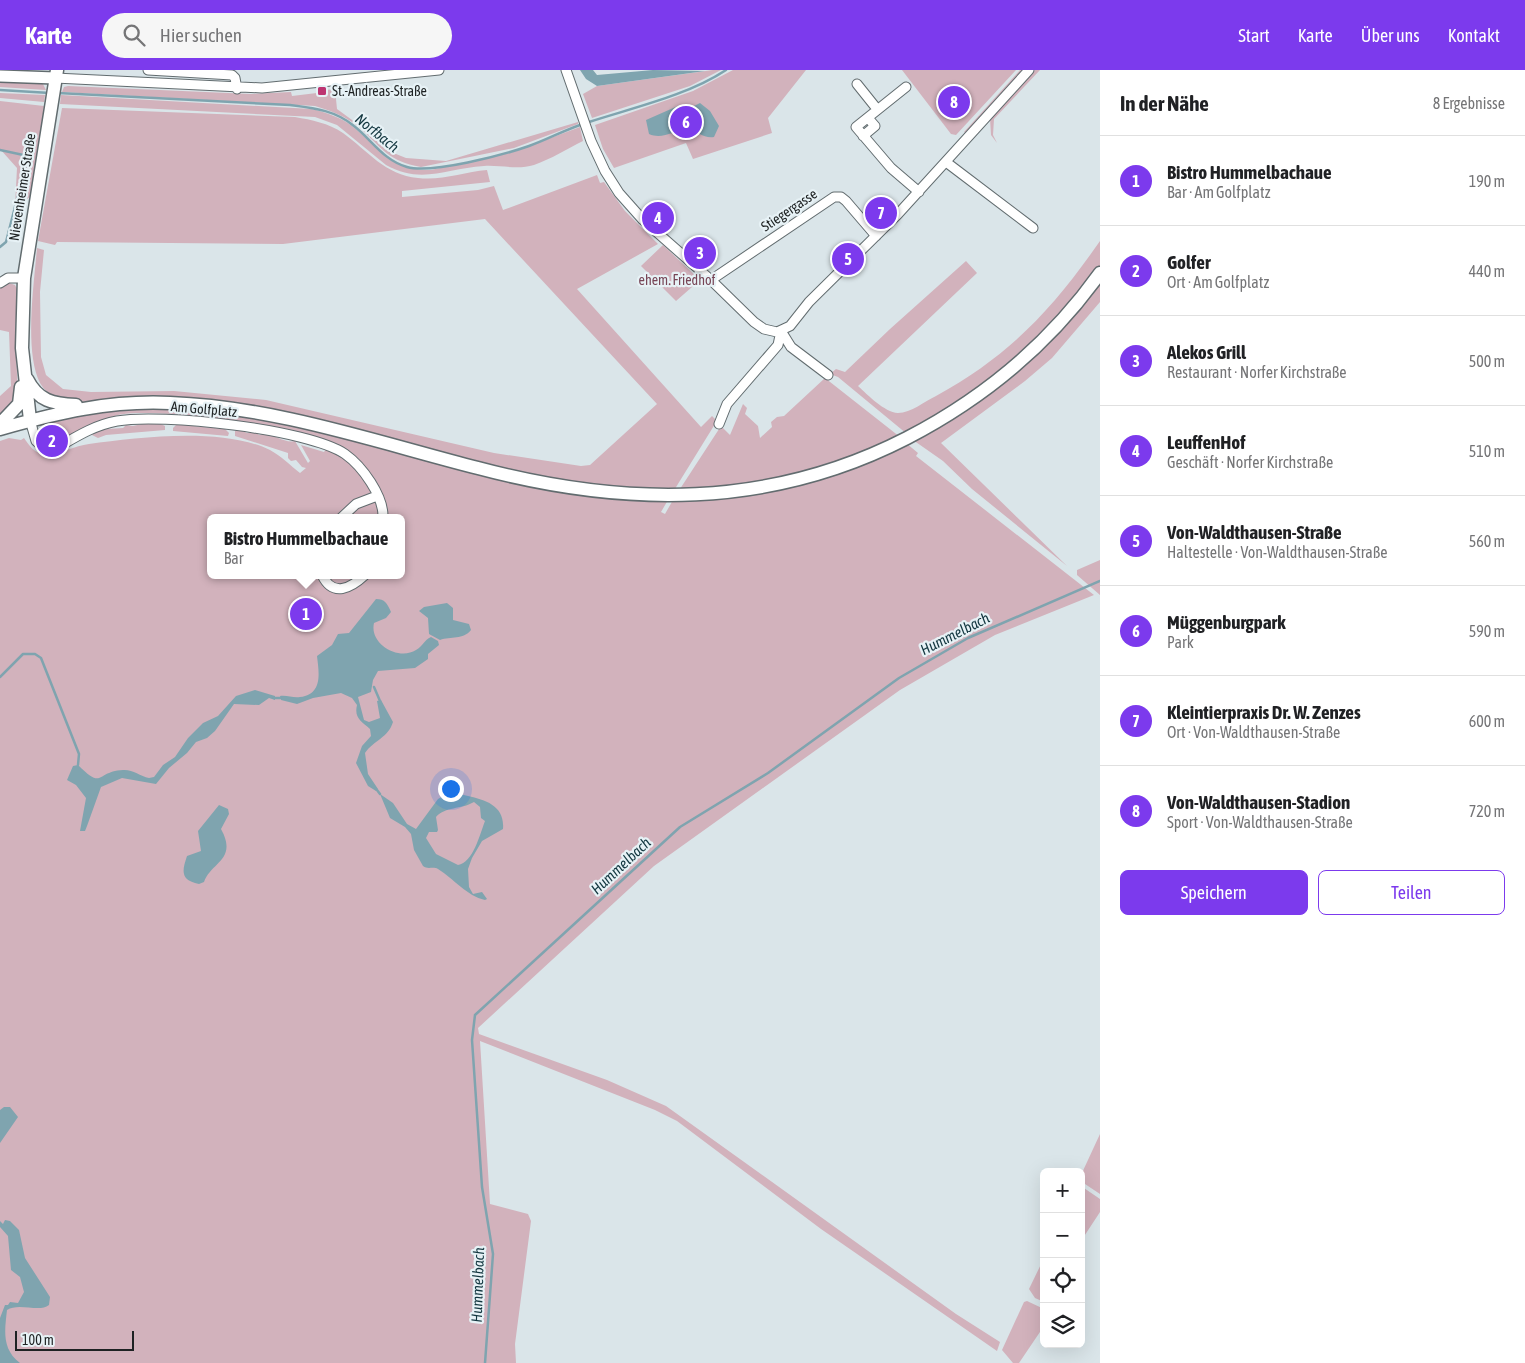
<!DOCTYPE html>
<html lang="de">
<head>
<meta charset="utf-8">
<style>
  :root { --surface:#fff; --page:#f6f6f6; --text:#202124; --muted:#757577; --line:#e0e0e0; --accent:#7c3aed }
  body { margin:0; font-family:"Asap Condensed",sans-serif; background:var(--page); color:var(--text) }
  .controls { position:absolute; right:15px; bottom:15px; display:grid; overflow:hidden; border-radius:8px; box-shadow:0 5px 20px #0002 }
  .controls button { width:45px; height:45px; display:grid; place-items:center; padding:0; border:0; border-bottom:1px solid var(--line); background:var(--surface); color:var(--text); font:25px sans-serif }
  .scale { position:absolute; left:15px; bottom:12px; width:119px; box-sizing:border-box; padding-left:5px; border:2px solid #1e2223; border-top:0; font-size:14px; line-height:18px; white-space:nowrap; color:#1e2223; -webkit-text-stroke:4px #e7f2f6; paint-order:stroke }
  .you { position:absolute; left:450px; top:718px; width:18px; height:18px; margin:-12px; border:4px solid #fff; border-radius:50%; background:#1a73e8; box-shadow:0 0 0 8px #1a73e833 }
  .badge { display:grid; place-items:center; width:32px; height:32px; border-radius:50%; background:var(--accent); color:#fff; font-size:16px; font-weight:700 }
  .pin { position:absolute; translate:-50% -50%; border:2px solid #fff; box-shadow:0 1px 5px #0006 }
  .popup { position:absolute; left:207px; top:444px; width:198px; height:65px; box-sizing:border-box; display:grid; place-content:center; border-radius:8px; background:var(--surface); filter:drop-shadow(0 1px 4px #0005); font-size:16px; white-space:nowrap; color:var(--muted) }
  .popup b { font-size:19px; color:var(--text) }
  .popup::after { content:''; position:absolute; left:50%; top:100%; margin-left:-10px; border:10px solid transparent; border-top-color:var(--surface) }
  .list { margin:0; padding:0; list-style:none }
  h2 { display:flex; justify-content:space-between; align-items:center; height:65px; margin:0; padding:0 20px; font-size:21px }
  h2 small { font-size:16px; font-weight:400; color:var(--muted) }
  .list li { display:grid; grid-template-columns:32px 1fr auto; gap:15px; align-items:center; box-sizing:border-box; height:90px; padding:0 20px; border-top:1px solid var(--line) }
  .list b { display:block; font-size:19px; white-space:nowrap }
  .list p { margin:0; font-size:16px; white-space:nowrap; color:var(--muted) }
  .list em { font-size:16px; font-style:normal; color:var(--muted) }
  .actions { display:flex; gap:10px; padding:15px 20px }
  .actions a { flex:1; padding:11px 0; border:1px solid var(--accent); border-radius:8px; text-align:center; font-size:18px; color:var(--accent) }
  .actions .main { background:var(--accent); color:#fff }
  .icon { flex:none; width:28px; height:28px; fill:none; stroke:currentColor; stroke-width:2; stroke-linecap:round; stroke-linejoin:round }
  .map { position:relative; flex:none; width:1100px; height:1293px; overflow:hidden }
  header { display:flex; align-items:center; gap:30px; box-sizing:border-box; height:70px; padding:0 25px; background:var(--accent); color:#fff }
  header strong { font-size:24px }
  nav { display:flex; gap:28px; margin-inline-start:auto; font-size:18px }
  .search { width:350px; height:45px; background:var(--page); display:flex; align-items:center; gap:12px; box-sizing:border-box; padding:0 18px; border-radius:28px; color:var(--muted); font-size:19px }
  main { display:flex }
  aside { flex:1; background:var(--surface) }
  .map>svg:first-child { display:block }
  .green { fill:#d2b2bc; fill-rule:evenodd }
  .water { fill:#7fa4af; fill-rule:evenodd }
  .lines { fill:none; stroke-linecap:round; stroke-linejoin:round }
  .stream { stroke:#7fa4af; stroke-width:2.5 }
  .minor-casing { stroke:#626c6f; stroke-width:11 }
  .tertiary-casing { stroke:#626c6f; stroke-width:14 }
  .secondary-casing { stroke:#626c6f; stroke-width:15 }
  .minor { stroke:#fff; stroke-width:9 }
  .tertiary { stroke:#fff; stroke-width:11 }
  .secondary { stroke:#fff; stroke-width:12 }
  .poi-dot { fill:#bd3471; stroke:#e7f2f6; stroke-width:2 }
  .labels { text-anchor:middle; stroke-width:4.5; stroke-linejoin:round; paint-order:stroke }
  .poi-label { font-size:14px; fill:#1e2223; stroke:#e7f2f6; text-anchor:start }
  .street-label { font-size:14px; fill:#1e2223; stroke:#e7f2f6 }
  .park-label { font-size:14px; fill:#774556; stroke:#e7f2f6 }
  .water-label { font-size:15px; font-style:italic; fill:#12363f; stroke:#e7f2f6 }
</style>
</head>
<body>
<header>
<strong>Karte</strong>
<div class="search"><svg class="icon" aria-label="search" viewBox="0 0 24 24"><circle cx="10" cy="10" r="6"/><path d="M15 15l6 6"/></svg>Hier suchen</div>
<nav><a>Start</a><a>Karte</a><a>Über uns</a><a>Kontakt</a></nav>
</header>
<main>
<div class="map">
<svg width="1100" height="1293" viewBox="0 0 1100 1293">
  <rect width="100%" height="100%" fill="#dae5e9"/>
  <path class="green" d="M713,0H721L690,16L592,48L583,24L597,16Z
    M733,0H806L768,48L772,63L693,89L686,73L614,98L603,79L595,55L693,21Z
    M902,0H1016L956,65L951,64Z
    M1020,0H1025L967,64L964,62Z
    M1035,0H1040L994,49L993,65L997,73L991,65L990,48Z
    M0,10L38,13L43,14L46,20L0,17Z
    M68,16L251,24L291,22L292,26L325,22V20L335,19L337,39L363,58L386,80L406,88L446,91L578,52V54L514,78L421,97C388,91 383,79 360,58C347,47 332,41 315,36L62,22L64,17Z
    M0,23L45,25L44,32L0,28Z
    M61,25L312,39C327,43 340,47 352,56C380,78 391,101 431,100L513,82L580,57L583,71C567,79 551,89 534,95C518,100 501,95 484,96C447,98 422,115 386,95L337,55L315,47L60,34Z
    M0,31L44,36L32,126L15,136L17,98L0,79Z
    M62,38L295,47C312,50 328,53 343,63C368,81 385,105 418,108C441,111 464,102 487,100L490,112L402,121V127L478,120L494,116L503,140L597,105L600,113L604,112L625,141L658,174L577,219L701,357L712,346L716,350L715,354L673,422L547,410L305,348L56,330C51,325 44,320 40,313C24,281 34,214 37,178L44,180L40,222L41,287L46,305L63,319L91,322L174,321L266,330L494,383L581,396L590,395L657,334L485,149L283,174L57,172L55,175L38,171Z
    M1100,171V196L1066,240L992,310L907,364L838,307L830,304L836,299L845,302L890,259L966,191L977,203L858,316C868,325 884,342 898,343C911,343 925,331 936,326C1010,285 1052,240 1100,171Z
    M663,175L700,210L676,231L641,196Z
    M1100,210V232L1052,288L1025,311L941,373L1067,496L972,419L943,391L913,370L951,348Z
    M9,213L15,215L18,221L15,264L18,324L15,333L0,348V326L11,316L9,262L0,260V218Z
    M825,308L900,367L860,385L768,412L678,422L721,356L730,365L743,334L747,338L745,344L758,356L760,368L772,357L771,352L777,347L784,346Z
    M167,337L237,343L387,378L668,430L661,442L665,444L673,430L738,425L906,373L918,383L916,386L1094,525L995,565L900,620L654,796L478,958L479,964L607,1010L666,1036L956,1244L1000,1272L997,1281L821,1159L677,1051L655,1040L480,971L490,1134L528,1144L531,1151L515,1274L516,1293H0V371L9,368L21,370L24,368C29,375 35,384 44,384C59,385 74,376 89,374C139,367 223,357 270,380C281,386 290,395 300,403L306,398L302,397L296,390L291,391L288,388V383L235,366V361L239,359L247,363L255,361L259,365C270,360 283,374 295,371L308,393L310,391L301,375L324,382L326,379L349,382C322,358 154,336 118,345C100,350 83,358 67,369L60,365L52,351L94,341ZM211,448H401V505H211Z
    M146,353H159L165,356V360L106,365L98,368L92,365C99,358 113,359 123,358L126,355L133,356Z
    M191,353L193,356L225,359L229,363L228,366L173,361V358L177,354Z
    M1100,490V525L1077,505V500Z
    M1100,1064V1124L1085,1114L1081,1105Z
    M1081,1116L1100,1129V1142L1081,1171Z
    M1044,1188V1232L1035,1228L1029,1219Z
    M1027,1231L1044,1239V1256L1019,1293H1013L1002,1280L1024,1232Z"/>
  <path class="water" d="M580,0H593L597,5L653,0L705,1L597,16L586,9Z
    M700,33L710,41L719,56L714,67C704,69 698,61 688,60C673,60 663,70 649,64L646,50L680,35L692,37Z
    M376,529C385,529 387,533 391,542L386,548L374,553C369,574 399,591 416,580C423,576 424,570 431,567L438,571L439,575L428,584V589L415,598L378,601L373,610L371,622L358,627L364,650L369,652L380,648L377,631L381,630L393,652C388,668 374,670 365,683L368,704L378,719L376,721L368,716L356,693L362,676L371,666L370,659C361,651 354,648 357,635L352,628L341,623L313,628L297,634L281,630L280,626C287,625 293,628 300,627C323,624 319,603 317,586L332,575L338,564L349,563Z
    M447,533L453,538V550L469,554L471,560C463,570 451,566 440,570L429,564L428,548L419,541L424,537Z
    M255,620L275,626V630L269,628L259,635L234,634L215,661L207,668L196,672L187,683L169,698L156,714L122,708L101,717L87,756L85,761H80L86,728L76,715L67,710L73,696L78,695C104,721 96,701 123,700C132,699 140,706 149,708L154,707L163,695L175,687L188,668L203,653L218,646L236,626Z
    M449,723C457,722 461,725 468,726C486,730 505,736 503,759L482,771L472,788L468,799L469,817L473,824L482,822L487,829L485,830C467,826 454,809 438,799C433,796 428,800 423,796L414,780L411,764L405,757L390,748L380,724L393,733L407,754L416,759L438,729ZM474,732L480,737L481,748L485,751C480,764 473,793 458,795L436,784L426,768L429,762H437L438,760L436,747C446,736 460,740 474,732Z
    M219,735L228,739L229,744L221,759C238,790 211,792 204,812L199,814C180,810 182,801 187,786L201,781L198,761Z
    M4,1037H10L18,1047L0,1073V1040Z
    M5,1150L10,1151L19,1160L25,1188L50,1227L49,1235C39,1243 19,1232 7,1240C5,1259 1,1279 20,1293H0V1248L5,1235H8L10,1232L18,1233L24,1222L20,1207L11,1200L8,1166L0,1157V1151L3,1154Z"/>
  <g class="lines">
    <path class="stream" d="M0,20L50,23
      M58,23L290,35C313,38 335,40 354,56C372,70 383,90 407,97C432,104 503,85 529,76C549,69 568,58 589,52C632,38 689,25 726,0
      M0,80L28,86L6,172L0,177
      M0,607L23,584H35L41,588L79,684L78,695
      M374,617L380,631
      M274,628H280
      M377,720L380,724
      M485,1293L493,1184L482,1117L472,970L475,945L680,757L768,703L899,608L968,568L1100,511"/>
    <defs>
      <path id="minor" d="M148,0L232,5L235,8L237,19
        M566,0L591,71L605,101L619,123L643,150L711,210L754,252L764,259L777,262L790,256L809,232L898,144L1029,0
        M55,8L262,18L439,0
        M857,14L877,39
        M906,17L856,57L891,98L919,122
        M863,66L875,56L868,48
        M946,92L1033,158
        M711,210L834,127H841L846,131L876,166
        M0,213L8,208H24
        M781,261L791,277L828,305
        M30,350L36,371L47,380L55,379C74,368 94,355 117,351C161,343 308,359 345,384C362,396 384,426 383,448
        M719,354L727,334L778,275L781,261
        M341,448L356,434L377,426
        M322,505C333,528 351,518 365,505"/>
      <path id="tertiary" d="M0,6L55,8"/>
      <path id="secondary" d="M27,309C38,331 53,334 76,335
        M30,350L22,278L24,208L57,0
        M0,354L19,334L21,317
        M0,359C56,343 111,330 170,333C276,337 376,372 478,398C625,437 769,439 907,368C984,328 1050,273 1100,203"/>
    </defs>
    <use href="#minor" class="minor-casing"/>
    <use href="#tertiary" class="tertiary-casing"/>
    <use href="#secondary" class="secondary-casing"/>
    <use href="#minor" class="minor"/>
    <use href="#tertiary" class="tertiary"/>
    <use href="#secondary" class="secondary"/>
  </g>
  <rect class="poi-dot" x="317" y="16" width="10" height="10" rx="2.5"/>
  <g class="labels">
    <g class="poi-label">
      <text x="332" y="26">St.-Andreas-Straße</text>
    </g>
    <g class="street-label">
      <text transform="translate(22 117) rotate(-81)" y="5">Nievenheimer Straße</text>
      <text transform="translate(789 140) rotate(-34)" y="5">Stiegergasse</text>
      <text transform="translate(204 339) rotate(5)" y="5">Am Golfplatz</text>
    </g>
    <g class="park-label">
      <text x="677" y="215">ehem. Friedhof</text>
    </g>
    <g class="water-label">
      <text transform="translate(377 63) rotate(39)" y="5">Norfbach</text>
      <text transform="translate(955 564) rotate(-27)" y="5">Hummelbach</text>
      <text transform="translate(621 796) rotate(-43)" y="5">Hummelbach</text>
      <text transform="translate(478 1215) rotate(-88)" y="5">Hummelbach</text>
    </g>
  </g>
</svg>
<div class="controls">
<button>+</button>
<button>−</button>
<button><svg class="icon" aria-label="locate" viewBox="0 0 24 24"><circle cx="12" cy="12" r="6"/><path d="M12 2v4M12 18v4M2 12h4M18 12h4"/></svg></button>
<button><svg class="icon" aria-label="layers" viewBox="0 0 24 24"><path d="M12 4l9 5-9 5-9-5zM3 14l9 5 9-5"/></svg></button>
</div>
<div class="scale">100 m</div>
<div class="you"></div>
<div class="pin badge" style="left:306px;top:544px">1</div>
<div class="popup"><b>Bistro Hummelbachaue</b>Bar</div>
<div class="pin badge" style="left:52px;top:371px">2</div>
<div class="pin badge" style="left:700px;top:183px">3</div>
<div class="pin badge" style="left:658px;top:148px">4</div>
<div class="pin badge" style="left:848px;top:189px">5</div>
<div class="pin badge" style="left:686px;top:52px">6</div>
<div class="pin badge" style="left:881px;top:143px">7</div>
<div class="pin badge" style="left:954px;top:32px">8</div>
</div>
<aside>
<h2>In der Nähe<small>8 Ergebnisse</small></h2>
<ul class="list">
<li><span class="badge">1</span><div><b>Bistro Hummelbachaue</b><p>Bar · Am Golfplatz</p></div><em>190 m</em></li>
<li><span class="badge">2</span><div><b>Golfer</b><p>Ort · Am Golfplatz</p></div><em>440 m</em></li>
<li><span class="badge">3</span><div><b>Alekos Grill</b><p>Restaurant · Norfer Kirchstraße</p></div><em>500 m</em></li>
<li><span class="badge">4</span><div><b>LeuffenHof</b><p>Geschäft · Norfer Kirchstraße</p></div><em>510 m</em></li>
<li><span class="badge">5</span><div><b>Von-Waldthausen-Straße</b><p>Haltestelle · Von-Waldthausen-Straße</p></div><em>560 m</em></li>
<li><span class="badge">6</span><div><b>Müggenburgpark</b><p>Park</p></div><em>590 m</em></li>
<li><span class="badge">7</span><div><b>Kleintierpraxis Dr. W. Zenzes</b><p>Ort · Von-Waldthausen-Straße</p></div><em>600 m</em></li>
<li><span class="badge">8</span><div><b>Von-Waldthausen-Stadion</b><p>Sport · Von-Waldthausen-Straße</p></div><em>720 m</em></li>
</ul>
<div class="actions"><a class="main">Speichern</a><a>Teilen</a></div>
</aside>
</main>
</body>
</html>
